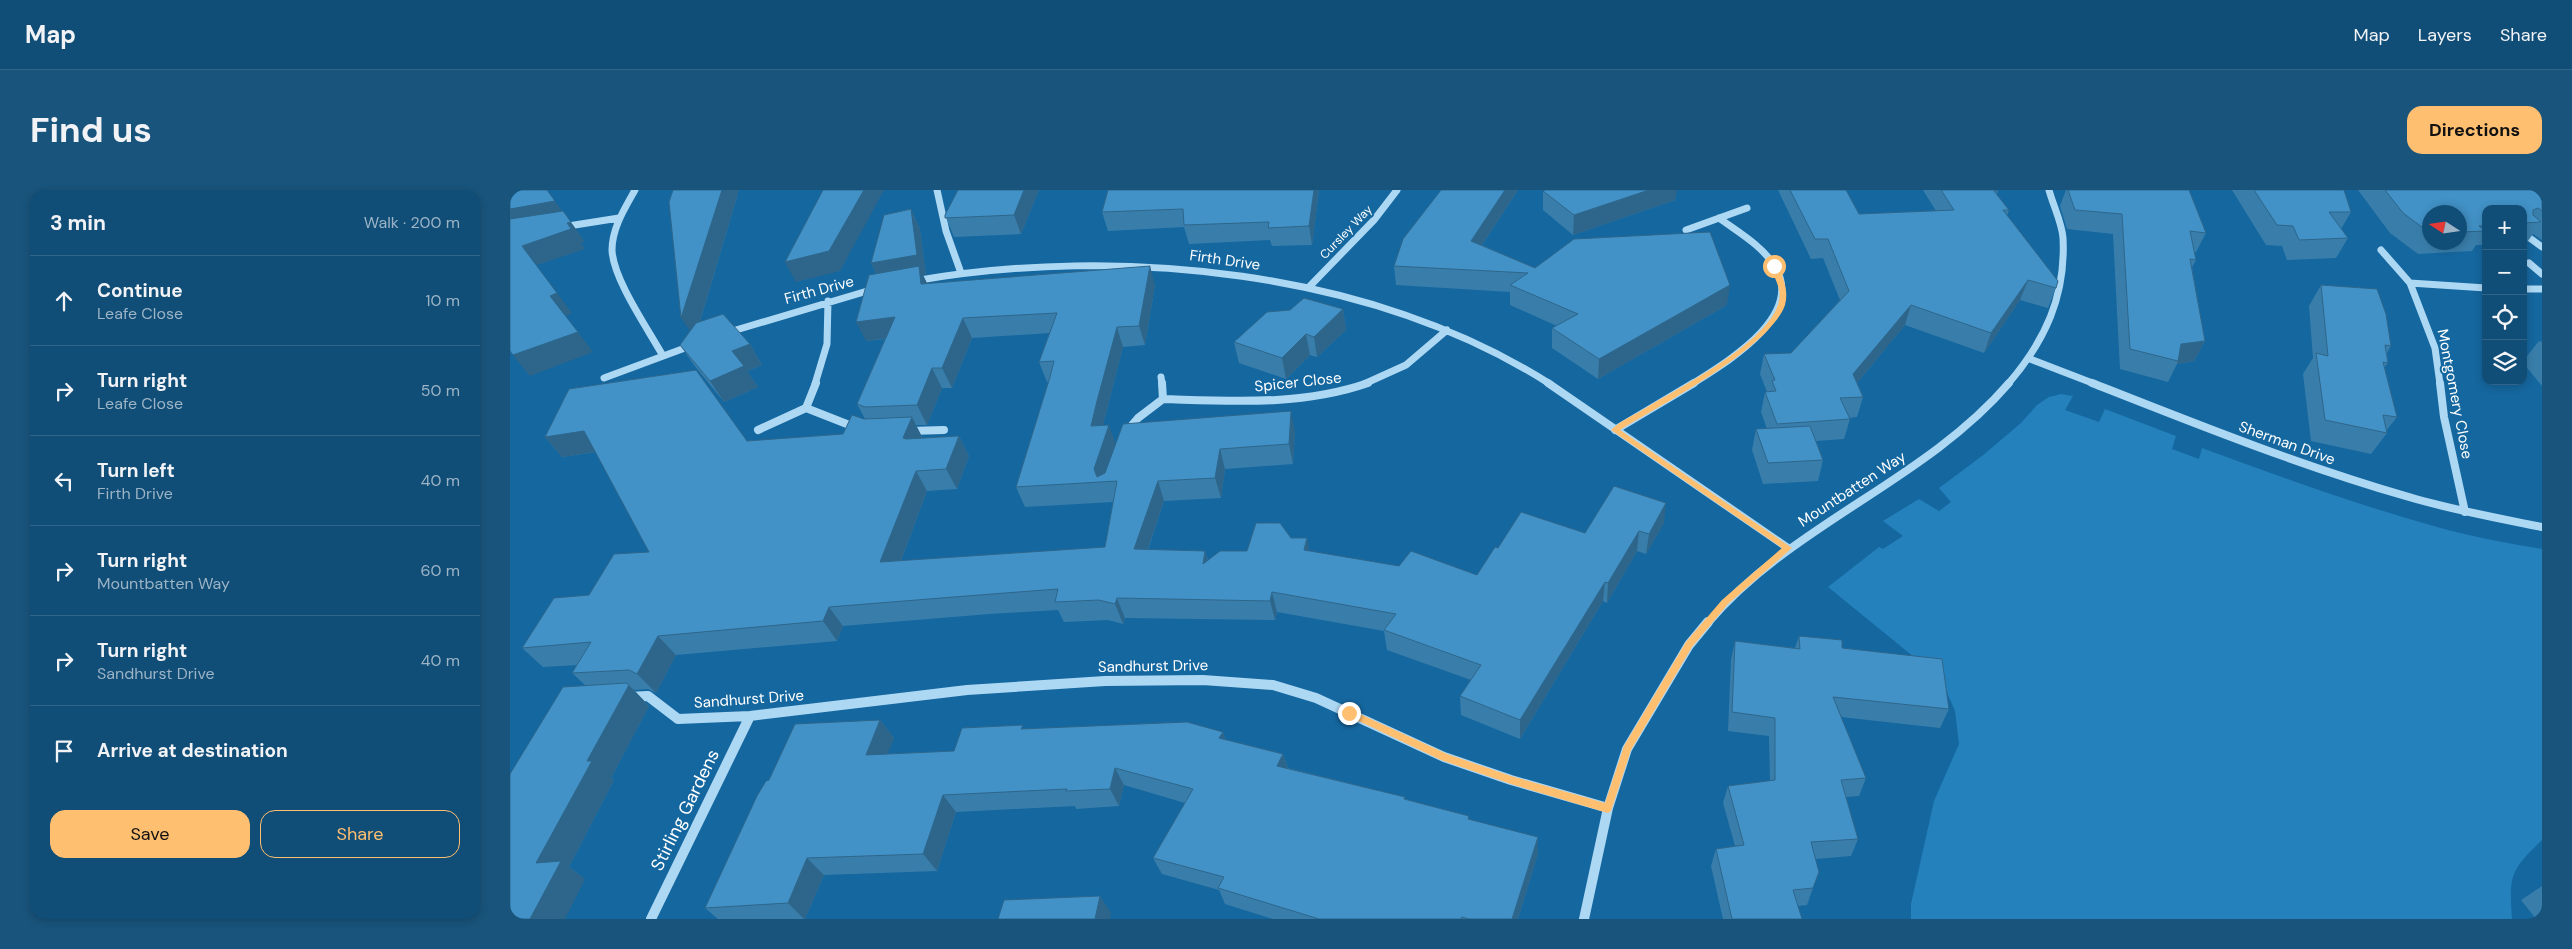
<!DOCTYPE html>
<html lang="en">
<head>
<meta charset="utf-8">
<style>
  :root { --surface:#104d77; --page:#19547c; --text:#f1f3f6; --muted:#9cb4c6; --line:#306489; --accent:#ffbf70 }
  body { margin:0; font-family:"DM Sans",sans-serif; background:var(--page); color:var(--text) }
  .controls { position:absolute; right:15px; top:15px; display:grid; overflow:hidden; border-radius:10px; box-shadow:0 2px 8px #0003 }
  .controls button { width:45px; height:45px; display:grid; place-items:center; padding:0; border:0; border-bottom:1px solid var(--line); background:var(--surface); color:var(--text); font:25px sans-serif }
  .compass { position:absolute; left:1912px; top:15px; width:45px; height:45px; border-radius:50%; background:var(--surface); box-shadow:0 2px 8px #0003; rotate:282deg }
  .stop { position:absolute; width:15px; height:15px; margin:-11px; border:4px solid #ffbf70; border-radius:50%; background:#fff }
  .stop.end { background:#ffbf70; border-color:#fff; box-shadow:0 1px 5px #0008 }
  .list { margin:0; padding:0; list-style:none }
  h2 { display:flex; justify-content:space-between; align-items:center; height:65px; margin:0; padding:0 20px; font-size:21px }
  h2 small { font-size:16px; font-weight:400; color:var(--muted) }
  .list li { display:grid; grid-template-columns:32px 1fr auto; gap:15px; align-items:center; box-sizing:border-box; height:90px; padding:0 20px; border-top:1px solid var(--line) }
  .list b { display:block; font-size:19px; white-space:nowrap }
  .list p { margin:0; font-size:16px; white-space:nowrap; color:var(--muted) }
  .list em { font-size:16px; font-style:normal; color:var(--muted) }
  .actions { display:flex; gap:10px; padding:15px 20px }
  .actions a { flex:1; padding:11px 0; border:1px solid var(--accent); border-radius:15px; text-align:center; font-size:18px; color:var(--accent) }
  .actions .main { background:var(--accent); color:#111 }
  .icon { flex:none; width:28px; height:28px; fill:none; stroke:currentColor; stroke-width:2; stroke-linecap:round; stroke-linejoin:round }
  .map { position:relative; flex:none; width:2032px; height:729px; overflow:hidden; border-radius:15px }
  header { display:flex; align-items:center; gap:30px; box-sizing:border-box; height:70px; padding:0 25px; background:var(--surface); border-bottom:1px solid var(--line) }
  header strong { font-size:24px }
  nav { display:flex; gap:28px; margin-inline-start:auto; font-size:18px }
  .intro { display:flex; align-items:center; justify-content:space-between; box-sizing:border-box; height:120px; padding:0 30px }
  h1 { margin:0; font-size:35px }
  .button { padding:12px 22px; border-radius:15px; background:var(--accent); color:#111; font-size:18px; font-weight:700 }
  main { display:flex; gap:30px; padding:0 30px }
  aside { flex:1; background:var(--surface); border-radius:15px; box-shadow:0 2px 8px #0003 }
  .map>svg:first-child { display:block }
  .green { fill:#2481bc }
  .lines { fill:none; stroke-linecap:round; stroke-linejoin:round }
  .minor-far2 { stroke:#add8f4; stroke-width:7 }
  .minor-far1 { stroke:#add8f4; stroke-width:8 }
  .minor { stroke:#add8f4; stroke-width:10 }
  .wall { fill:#397eab; fill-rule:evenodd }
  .shaded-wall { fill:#2e668b }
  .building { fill:#4292c7; stroke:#2e668b }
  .route { fill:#ffbf70 }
  .labels { text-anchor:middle; stroke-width:4; stroke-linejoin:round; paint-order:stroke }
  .far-street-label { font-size:12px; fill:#fff; stroke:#15679f }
  .street-label { font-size:15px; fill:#fff; stroke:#15679f }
  .near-street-label { font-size:18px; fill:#fff; stroke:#15679f }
</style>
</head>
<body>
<header>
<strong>Map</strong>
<nav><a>Map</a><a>Layers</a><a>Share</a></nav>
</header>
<div class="intro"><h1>Find us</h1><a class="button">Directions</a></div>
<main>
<aside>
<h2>3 min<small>Walk · 200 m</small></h2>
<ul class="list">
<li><svg class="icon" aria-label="ahead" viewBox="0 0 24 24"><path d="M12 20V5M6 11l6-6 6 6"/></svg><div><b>Continue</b><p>Leafe Close</p></div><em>10 m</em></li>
<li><svg class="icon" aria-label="right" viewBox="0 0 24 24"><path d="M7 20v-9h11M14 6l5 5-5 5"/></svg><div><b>Turn right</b><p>Leafe Close</p></div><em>50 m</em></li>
<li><svg class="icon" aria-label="left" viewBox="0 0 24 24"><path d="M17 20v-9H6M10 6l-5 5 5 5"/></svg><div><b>Turn left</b><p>Firth Drive</p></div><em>40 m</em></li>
<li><svg class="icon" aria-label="right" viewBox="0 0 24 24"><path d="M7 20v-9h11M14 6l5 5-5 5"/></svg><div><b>Turn right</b><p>Mountbatten Way</p></div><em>60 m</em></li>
<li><svg class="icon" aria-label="right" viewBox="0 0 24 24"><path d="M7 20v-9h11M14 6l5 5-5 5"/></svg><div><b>Turn right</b><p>Sandhurst Drive</p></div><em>40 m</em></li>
<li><svg class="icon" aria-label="arrive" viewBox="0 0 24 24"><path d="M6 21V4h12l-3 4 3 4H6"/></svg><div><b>Arrive at destination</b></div></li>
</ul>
<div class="actions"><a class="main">Save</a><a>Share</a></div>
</aside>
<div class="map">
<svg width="2032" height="729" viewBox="0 0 2032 729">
  <rect width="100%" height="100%" fill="#15679f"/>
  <path class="green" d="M1551,204L1563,206L1555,220L1589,232L1595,219L1666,246L1662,259L1689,269L1692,258C1770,287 1848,315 1927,337C1962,347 1997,353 2032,359V650C2000,681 1999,685 2002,729H1401V714L1424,611L1449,554L1445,521L1431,489L1318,397L1369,357L1373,359L1393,346L1373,331L1409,309L1429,321L1441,312L1429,298L1472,266L1511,233L1527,215L1539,207Z"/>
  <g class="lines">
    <path class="minor-far2" d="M125,0C115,18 102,38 102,60C103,89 138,139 153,166
      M427,0L436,41L451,83
      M52,37L109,28
      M1176,40L1237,18
      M2013,43L2032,57
      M1871,60L1900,93L1925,158L1930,194
      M2019,73L2032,84
      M404,91C609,55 862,80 1040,194
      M1900,93L1976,98
      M799,97L864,30L887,0
      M2013,99H2032
      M216,143L364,99
      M1520,169L1585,194
      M651,187L652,194
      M94,188L183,155
      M305,194L317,154L318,111
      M854,194L896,175L937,140
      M1182,194C1217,172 1297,125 1264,75C1251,55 1228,42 1209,28
      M1498,194C1535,151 1556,106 1553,48C1552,33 1543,15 1539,0"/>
    <path class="minor-far1" d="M1038,193L1278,358
      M1582,193C1686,234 1791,276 1899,307C1943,320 1987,328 2032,337
      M1930,193L1934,227L1955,322
      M653,209C722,211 792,216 858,193
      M296,218L306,193
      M248,240L296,218L347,238
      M1105,240L1184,193
      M399,241L434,240
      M616,242L628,228L653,209L652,193
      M1197,434C1281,334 1414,292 1499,193"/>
    <path class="minor" d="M118,507L138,506L168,529L240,526L457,500L595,491L693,490L763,495L806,508L934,567L1001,590L1098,618
      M141,729L240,526
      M1074,729L1098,618L1117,559L1179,455L1198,432"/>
  </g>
  <path class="wall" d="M229,0L190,132L240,154L252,175L237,181L248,197L214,212L184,175L170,155L180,141Z
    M448,0H529L511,44L444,47L435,25Z
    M809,0L802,55L762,56L760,50L679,54L674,37L598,41L592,22Z
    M1008,0L972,55L1025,78L1217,115L1088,189L1042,158V138L1047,136L1000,115V102L886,95L884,76Z
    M1268,0H1336L1349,24L1426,21L1413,0H1488L1487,5L1499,20L1497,26L1546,98L1538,118L1510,110L1474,163L1395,135L1347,193L1353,207L1347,227L1339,228L1340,229L1334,249L1306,251L1313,270L1308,291L1253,294L1242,260L1246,239H1257L1251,222L1255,202H1257L1250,184L1254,164L1281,163L1330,110L1313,68L1301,69Z
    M1556,0H1679L1696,43L1686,62H1684L1686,70L1682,77L1695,151L1684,171L1667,174L1658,192L1610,179L1603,44L1557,39L1550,16Z
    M1722,0H1834L1841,22L1831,39L1838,48L1826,68L1777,70L1772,56L1756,55Z
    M1848,0H2032V50L2023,44L2017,52H2013V19H1976V55H1966L1962,61L1908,64L1880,43ZM1920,22H1950V52H1920Z
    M1033,1L1165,10L1063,45L1033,20Z
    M401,19L410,39L416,85H413L417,94L645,95L635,155L613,157L593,235L605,254L785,241L783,274L715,279L711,308L654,311L638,360L695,361L698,370L737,361L781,348H797L799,361L889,376L967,385L988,358L1075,343L1154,333L1136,364L1127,361L1097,413L1093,411L1010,549L951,525L950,506L961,490L877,460L874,441L767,422L765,430L615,428L613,434L598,430L554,432L548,420L479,424L333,436L327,451L166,465L146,503L138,499L124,500L139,516L101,588L104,590L59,677L75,689L0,729L75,495L62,483L68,475L33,477L12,458L79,405L139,362L86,262L52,267L35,247L237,251L333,244L355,229L347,214L375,149L356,151L366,83L361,73ZM540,143L529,172L537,192H539L506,297L515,317L603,312L595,357L391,371L417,301L447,299L459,266L449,246L412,248V247L406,235H417L432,198H442L462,148Z
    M1811,95L1881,156L1877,163L1878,173L1874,178L1887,227L1876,241L1877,243L1861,264L1801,251L1793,184L1803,168L1799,116Z
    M833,119L836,140L807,167L800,165L776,189L729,173L724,152Z
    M2029,151L2032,152V196L2013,173V171Z
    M1289,446L1332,458L1439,519L1430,538L1331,527L1356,588L1349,606L1336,607L1348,649L1341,666L1306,669L1303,698L1297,715L1288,716L1292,729H1213L1201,676L1206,659L1225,656L1213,613L1218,596L1260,591L1259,546L1218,541L1221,470L1225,451L1285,458Z
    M370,530L384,548L377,564L444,561L515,539L713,542L715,550L773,564L778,578L895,607V609L959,626V629L1028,664L1008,729H763L715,714L709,700L652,684L643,668L675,613L614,595L609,616L566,619L565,616L446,622L427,681L314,685L295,729H208L195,718L259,590Z
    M2032,696V729H2026L2011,710Z"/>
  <path class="shaded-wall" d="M212,0H229L185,148L171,128Z
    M354,0H374L330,81L286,92L275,72Z
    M514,0H529L511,44L504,25Z
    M804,0H809L802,55L799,36Z
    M995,0H1008L962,70L961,51Z
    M1139,0H1167L1165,10L1063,45L1064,25Z
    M45,11L59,31L0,41V19Z
    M401,19L410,39L416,85H413L418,95L371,93L361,73Z
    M61,32L75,52L71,53L57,33Z
    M61,39L75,59L27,75L12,56Z
    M640,76L645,95L635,155L629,136Z
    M1518,90L1510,110L1474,163L1481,143Z
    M1220,95L1217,115L1088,189L1089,169Z
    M47,103L62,123L56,126L40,106Z
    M1401,115L1395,135L1337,205L1343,184Z
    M833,119L836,140L807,167L804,147Z
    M385,127L394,146L356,151L346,132Z
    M453,128L462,148L442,198L432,178Z
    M607,137L613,157L594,231L589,256L581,236L587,211Z
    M68,142L83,162L20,186L3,165Z
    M796,144L800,165L776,189L772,168Z
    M1695,151L1684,171L1667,174L1668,171L1671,154Z
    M240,154L252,175L237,181L248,197L214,212L200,191L222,161Z
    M422,178L432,198L417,235L407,215Z
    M781,221L785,241L783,274L779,254Z
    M402,227L412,247L404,268L393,248Z
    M599,235L606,255L594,292H588L584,279Z
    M74,241L91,261L52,267L35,247Z
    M449,246L459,266L447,299L436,279Z
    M710,259L715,279L711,308L705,288Z
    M406,281L417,301L383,392L370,372Z
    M648,291L654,311L631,379L624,359Z
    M1156,313L1154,333L1136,364L1139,344Z
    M1129,341L1127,361L1097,413L1098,393Z
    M797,348L801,368L794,360Z
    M695,361L701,381L693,374Z
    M1095,392L1093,411L1010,549V530Z
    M762,402L767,422L765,430L760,411Z
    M607,408L615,428L613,434L605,414Z
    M319,417L333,436L327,451L313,431Z
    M148,446L166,465L146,503L127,484Z
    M119,495L139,516L101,588L104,590L59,677L75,689L55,729H20L26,673L77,571Z
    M370,530L384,548L370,583L356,565Z
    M713,542L719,560L709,548Z
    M773,564L779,582L767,576Z
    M605,578L614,595L609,616L600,599Z
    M433,605L446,622L427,681L413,664Z
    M1028,647V664L1008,729H1002Z
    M297,668L314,685L295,729H294L278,713Z
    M590,706L601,723L600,729H585Z"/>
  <path class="building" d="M0,0H37L45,11L0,19Z
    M163,0H212L171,128L159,12Z
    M313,0H354L319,61L275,72Z
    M448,0H514L504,25L435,28V25Z
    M598,0H804L799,36L758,38L759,32L674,35L673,19L592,22Z
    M931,0H995L961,51L1025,78L1064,49L1200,42L1220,95L1089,169L1042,138L1068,124L1000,95L1018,83L884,76L893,49Z
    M1035,0H1139L1064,25L1033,1Z
    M1280,0H1336L1349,24L1444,20L1431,0H1488L1484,1L1499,20H1493L1548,91L1546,98L1518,90L1481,143L1401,115L1343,184L1353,207L1330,208L1340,229L1267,234L1255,202L1266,201L1262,191L1265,190L1254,164L1281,163L1339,101L1318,49H1305Z
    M1558,0H1679L1696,43L1680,41L1686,70L1680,69L1695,151L1671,154L1668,171L1620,159L1612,24L1565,20Z
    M1744,0H1834L1841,22H1819L1838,48L1789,50L1783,36L1767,35Z
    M1875,0H2032V21L2028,18L2023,20V25L2031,32L2013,33V19H1976V36H1969L1976,41L1950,42V22H1920V43L1893,23Z
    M401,19L407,65L361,73L374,25Z
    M53,21L61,32L57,33L61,39L12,56L47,103L40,106L68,142L3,165L0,161V29Z
    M409,76L411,94L640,76L629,136L607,137L587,211L581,236L599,235L584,279L587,287L595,283L613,234L781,221L779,254L710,259L705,288L648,291L624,359L695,361L693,374L710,361H737L746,333H770L781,348H797L794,360L889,376L901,361L967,385L985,357L988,358L1011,322L1075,343L1104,296L1156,313L1139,344L1129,341L1098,393L1095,392L1010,530L950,506L971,475L874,440L886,424L762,402L760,411L607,408L605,414L589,410L545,412L548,399L469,405L319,417L313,431L148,446L127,484L119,480L62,483L81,452L12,458L44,408L79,405L104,364L139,362L74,241L35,247L59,199L186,180L237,251L333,244L342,225L354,229L402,227L393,248L396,249L449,246L436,279L406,281L370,372L595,357L607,291L506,297L540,187L544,171L529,172L547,123L453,128L432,178H422L407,215L355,217L347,214L385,127L346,132L359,85Z
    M1811,95L1867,99L1876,124L1881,156L1875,155L1878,173L1873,172L1887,227L1873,225L1877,243L1815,230L1806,163L1818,166Z
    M794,108L833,119L804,147L796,144L772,168L724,152L757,122L780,120Z
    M213,124L240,154L222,161L234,176L200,191L170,155L186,133Z
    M1300,236L1313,270L1258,273L1246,239Z
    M1289,446L1332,450V458L1432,469L1439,519L1323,507L1356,588L1331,590L1348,649L1301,652L1309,682L1303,698L1283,700L1292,729H1222L1206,659L1234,655L1218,596L1265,590V528L1222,522L1225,451L1290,459Z
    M116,493L119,495L77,571H82L26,673L51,671L20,729H0V584L53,497Z
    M370,530L356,565L444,561L452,538L513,535L511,539L677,532L713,542L709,548L773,564L767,576L895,607L894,609L959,626L958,629L1028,647L1002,729H959L952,727L951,729H809L708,698L714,687L643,668L683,599L605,578L600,599L556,601L557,599L433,605L413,664L297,668L278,713L195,718L247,606L256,591L259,590L285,534Z
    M590,706L585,729H488L494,710Z"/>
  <path class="route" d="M1262,75H1267C1273,87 1279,100 1275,115C1260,158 1151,215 1110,240L1282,358L1218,414L1182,457L1121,560L1101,621L1098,623L1001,594L931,570L836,525L835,523L839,519L937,564L1001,586L1095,613L1114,556L1176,452L1212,410L1272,358L1101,240C1110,231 1123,226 1134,219C1170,197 1254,155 1268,115C1274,97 1262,89 1262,75Z"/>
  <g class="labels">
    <g class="far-street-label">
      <text transform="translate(836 42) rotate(-46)" y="4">Cursley Way</text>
    </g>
    <g class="street-label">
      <text transform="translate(715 70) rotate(8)" y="5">Firth Drive</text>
      <text transform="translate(309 100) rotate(-15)" y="5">Firth Drive</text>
      <text transform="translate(788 192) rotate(-6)" y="5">Spicer Close</text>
      <text transform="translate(1945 204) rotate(79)" y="5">Montgomery Close</text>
      <text transform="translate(1777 253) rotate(20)" y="5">Sherman Drive</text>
      <text transform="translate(1342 299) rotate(-33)" y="5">Mountbatten Way</text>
      <text transform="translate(643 476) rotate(-1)" y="5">Sandhurst Drive</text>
      <text transform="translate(239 509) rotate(-4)" y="5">Sandhurst Drive</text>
    </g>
    <g class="near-street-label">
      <text transform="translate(175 620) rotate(-64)" y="6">Stirling Gardens</text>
    </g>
  </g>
</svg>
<div class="controls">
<button>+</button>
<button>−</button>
<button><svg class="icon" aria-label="locate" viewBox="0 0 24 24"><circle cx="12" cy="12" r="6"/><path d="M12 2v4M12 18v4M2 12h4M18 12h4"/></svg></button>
<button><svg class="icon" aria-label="layers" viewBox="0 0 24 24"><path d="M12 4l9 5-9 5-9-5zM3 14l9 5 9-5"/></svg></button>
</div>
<svg class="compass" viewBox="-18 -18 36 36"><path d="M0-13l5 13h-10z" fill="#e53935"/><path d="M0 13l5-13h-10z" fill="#9cb4c6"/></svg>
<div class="stop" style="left:1264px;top:76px"></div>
<div class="stop end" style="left:839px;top:523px"></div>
</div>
</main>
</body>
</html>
